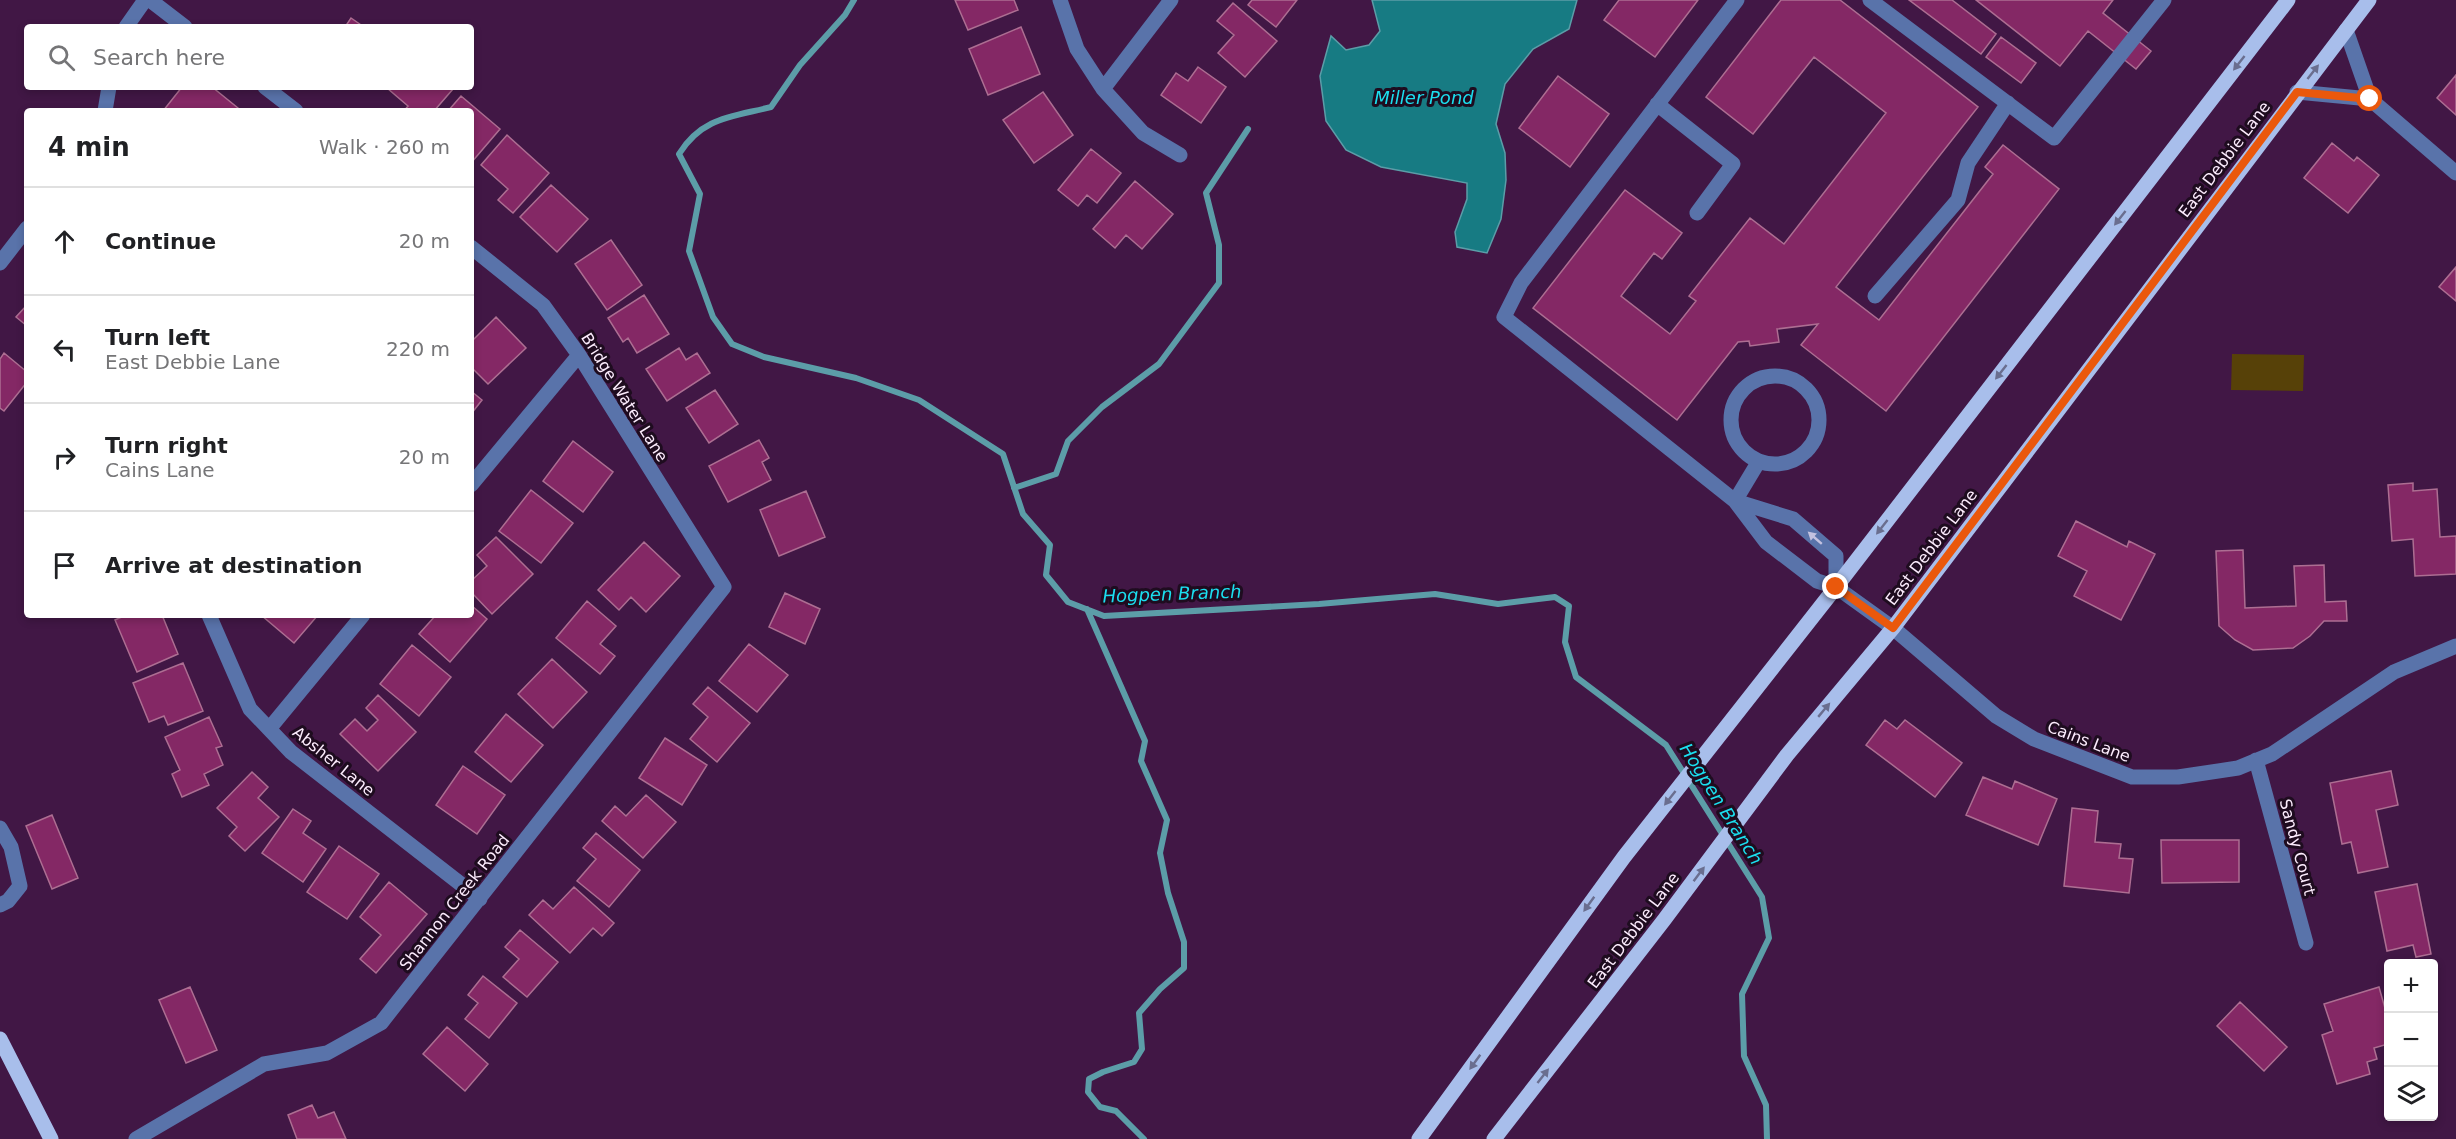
<!DOCTYPE html>
<html lang="en">
<head>
<meta charset="utf-8">
<style>
  :root { --surface:#fff; --page:#f6f6f6; --text:#202124; --muted:#757577; --line:#e0e0e0 }
  body { margin:0; font-family:"DejaVu Sans",sans-serif; background:var(--page); color:var(--text) }
  .controls { position:absolute; right:18px; bottom:18px; display:grid; overflow:hidden; border-radius:6px; box-shadow:0 3px 9px #0003 }
  .controls button { width:54px; height:54px; display:grid; place-items:center; padding:0; border:0; border-bottom:2px solid var(--line); background:var(--surface); color:var(--text); font:30px sans-serif }
  .stop { position:absolute; width:18px; height:18px; margin:-14px; border:4px solid #ea580c; border-radius:50%; background:#fff }
  .stop.end { background:#ea580c; border-color:#fff; box-shadow:0 2px 6px #0008 }
  .list { margin:0; padding:0; list-style:none }
  h2 { display:flex; justify-content:space-between; align-items:center; height:78px; margin:0; padding:0 24px; font-size:26px }
  h2 small { font-size:20px; font-weight:400; color:var(--muted) }
  .list li { display:grid; grid-template-columns:39px 1fr auto; gap:18px; align-items:center; box-sizing:border-box; height:108px; padding:0 24px; border-top:2px solid var(--line) }
  .list b { display:block; font-size:22px; white-space:nowrap }
  .list p { margin:0; font-size:20px; white-space:nowrap; color:var(--muted) }
  .list em { font-size:20px; font-style:normal; color:var(--muted) }
  .icon { flex:none; width:33px; height:33px; fill:none; stroke:currentColor; stroke-width:2; stroke-linecap:round; stroke-linejoin:round }
  .map { position:relative; flex:none; width:2456px; height:1139px; overflow:hidden }
  .search { position:absolute; background:var(--surface); box-shadow:0 3px 9px #0003; left:24px; top:24px; width:450px; height:66px; display:flex; align-items:center; gap:15px; box-sizing:border-box; padding:0 21px; border-radius:6px; color:var(--muted); font-size:22px }
  .panel { position:absolute; background:var(--surface); box-shadow:0 3px 9px #0003; left:24px; top:108px; width:450px; height:510px; border-radius:6px }
  .map>svg:first-child { display:block }
  .green { fill:#574108 }
  .water { fill:#177b83; stroke:#5c9da8; stroke-width:1.5 }
  .lines { fill:none; stroke-linecap:round; stroke-linejoin:round }
  .stream { stroke:#5c9da8; stroke-width:6 }
  .building { fill:#842865; stroke:#ad6e92; stroke-width:1.5 }
  .minor { stroke:#5973aa; stroke-width:15 }
  .major { stroke:#a8beeb; stroke-width:15 }
  .oneway { fill:#6a6e8f }
  .oneway2 { fill:#c3c2e0 }
  .route { stroke:#ea580c; stroke-width:8 }
  .labels { text-anchor:middle; stroke-width:6; stroke-linejoin:round; paint-order:stroke }
  .street-label { font-size:16px; fill:#fcecfd; stroke:#1e0c1f }
  .water-label { font-size:18px; font-style:italic; fill:#1bdfef; stroke:#1e0c1f }
</style>
</head>
<body>
<div class="map">
<svg width="2456" height="1139" viewBox="0 0 2456 1139">
  <rect width="100%" height="100%" fill="#411745"/>
  <path class="green" d="M2232,354L2304,355L2303,391L2231,390Z"/>
  <path class="water" d="M1372,0H1577L1569,29L1533,49L1505,84L1496,124L1505,153L1506,180L1501,219L1487,253L1457,247L1455,232L1467,199V183L1381,167L1346,150L1326,121L1320,76L1331,36L1346,50L1369,45L1380,31Z"/>
  <g class="lines">
    <path class="stream" d="M854,0L845,15L800,65L771,107C732,117 702,117 679,154L700,194L689,251L713,317L732,344L764,357L856,378L919,400L1003,454L1023,514L1050,545L1046,575L1068,602L1104,616L1319,604L1435,594L1498,604L1555,597L1569,606L1565,642L1576,677L1666,745L1762,897L1769,938L1742,994L1744,1056L1766,1105L1767,1139
      M1014,488L1056,474L1068,441L1102,407L1159,364L1219,283V245L1206,193L1248,129
      M1087,609L1145,741L1141,761L1167,820L1160,853L1168,893L1184,942V968L1160,989L1139,1013L1142,1049L1134,1062L1103,1072L1089,1079L1088,1092L1100,1107L1116,1111L1144,1139"/>
  </g>
  <path class="building" d="M955,0H1014L1018,10L968,30Z
    M1252,0H1297L1276,27L1248,5Z
    M1619,0H1698L1655,57L1604,20Z
    M1781,0H1840L1978,107L1836,287L1879,320L1993,174L1985,167L2003,145L2059,189L1886,411L1801,345L1818,324L1777,329L1779,342L1750,346L1749,341L1738,342L1677,420L1533,308L1625,190L1682,233L1662,259L1654,253L1621,296L1670,334L1696,301L1689,296L1750,218L1784,244L1886,113L1814,57L1753,134L1706,97Z
    M1909,0H1952L1996,34L1981,54Z
    M1976,0H2113L2103,13L2151,51L2136,69L2088,31L2060,66Z
    M1233,3L1277,41L1245,77L1218,53L1234,35L1217,21Z
    M351,18L364,27H345Z
    M1021,27L1040,74L988,95L969,49Z
    M2001,37L2036,63L2021,83L1986,57Z
    M1198,67L1226,87L1201,123L1161,95L1176,73L1188,81Z
    M2456,75V115L2437,98Z
    M1558,76L1609,114L1570,167L1519,128Z
    M182,87H212L238,108L235,111H163Z
    M451,87L453,89L434,111H404L408,106L387,88Z
    M1043,92L1073,135L1034,163L1003,120Z
    M461,96L500,129L471,163V111H448Z
    M507,135L549,173L513,213L498,200L508,189L481,165Z
    M2332,143L2354,161L2357,157L2379,175L2348,213L2304,178Z
    M1091,149L1121,173L1097,203L1087,195L1078,206L1058,190Z
    M1135,181L1173,214L1142,249L1126,235L1115,248L1093,229Z
    M551,185L588,219L557,252L520,217Z
    M611,240L642,285L607,310L575,264Z
    M2456,267V301L2439,287Z
    M644,295L669,334L637,353L628,338L623,342L608,318Z
    M27,305V326L16,317Z
    M496,317L526,348L488,384L471,367V342Z
    M679,348L686,360L697,353L710,373L667,401L646,369Z
    M4,353L27,372V382L4,411L0,408V359Z
    M715,390L738,424L709,443L686,408Z
    M471,391L482,400L471,414Z
    M759,440L769,458L762,462L771,480L728,502L709,466Z
    M573,441L613,472L583,512L543,481Z
    M2413,483V491L2437,489L2440,537L2456,536V574L2415,576L2413,539L2392,541L2388,485Z
    M531,490L573,523L541,563L499,531Z
    M806,491L825,537L779,556L760,510Z
    M2076,521L2127,547L2129,541L2155,554L2121,620L2074,596L2087,571L2058,556Z
    M496,537L533,574L492,614L471,592V581L487,566L477,555Z
    M644,542L680,576L646,612L631,597L619,610L598,590Z
    M2243,550L2245,608L2296,606L2294,566L2324,565L2325,602L2346,601L2347,621H2324L2310,636L2293,648L2253,650L2235,640L2219,626L2216,551Z
    M785,593L820,609L805,644L769,627Z
    M587,601L616,626L600,644L615,656L600,674L556,638Z
    M471,605L487,619L450,662L419,634L436,615H471Z
    M126,615H162L178,654L137,672L115,620Z
    M261,615H318L294,643Z
    M749,644L788,675L757,712L719,681Z
    M412,645L451,677L419,716L380,684Z
    M552,659L587,692L553,728L518,694Z
    M183,663L203,711L168,725L164,716L149,722L133,683Z
    M708,687L750,723L717,762L690,739L708,717L693,704Z
    M378,695L416,732L378,771L340,734L355,719L367,731L378,720L366,708Z
    M506,714L543,745L511,782L475,752Z
    M209,717L222,746L216,748L223,765L204,774L209,785L182,797L172,774L180,770L165,737Z
    M1885,720L1897,729L1905,720L1962,763L1935,797L1866,745Z
    M665,738L707,765L682,805L639,778Z
    M463,766L505,795L477,834L436,805Z
    M2391,771L2398,805L2376,810L2388,867L2358,873L2351,842L2342,844L2330,783Z
    M252,772L268,787L258,798L279,817L245,851L229,836L237,827L217,808Z
    M1983,777L2012,789L2015,781L2057,799L2038,845L1966,815Z
    M646,795L676,822L643,858L602,821L615,806L626,816Z
    M2072,808L2098,811L2095,842L2121,844L2119,858L2133,859L2129,893L2064,886Z
    M293,809L311,821L303,833L326,849L303,882L262,853Z
    M52,815L78,878L52,889L26,826Z
    M596,833L640,870L609,907L577,881L596,859L583,848Z
    M2161,840H2239V882L2162,883Z
    M339,846L379,874L347,919L307,892Z
    M389,882L427,914L376,973L360,959L381,935L360,917Z
    M2417,884L2431,954L2416,957L2413,945L2387,951L2375,892Z
    M574,887L614,923L602,936L593,928L570,953L529,915L543,900L553,909Z
    M520,930L558,962L527,997L503,977L519,959L505,947Z
    M483,976L517,1003L489,1038L465,1019L478,1003L468,995Z
    M190,987L217,1050L186,1063L159,1000Z
    M2379,987L2388,1019V1044L2374,1048L2377,1059L2367,1062L2370,1074L2337,1084L2322,1035L2333,1031L2324,1004Z
    M2240,1002L2287,1047L2264,1071L2217,1026Z
    M447,1027L488,1064L465,1091L423,1054Z
    M312,1105L318,1118L334,1112L346,1139H297L288,1115Z"/>
  <g class="lines">
    <path class="minor" d="M150,0L185,27
      M1060,0L1077,49L1103,89L1143,133L1180,155
      M1737,0L1521,283L1504,317L1735,501L1766,542L1817,581L1836,587L1893,628L1996,716L2034,739L2132,777H2178L2238,768L2272,754L2394,672L2456,646
      M1870,0L2054,138L2164,0
      M126,27L145,0
      M2346,30L2370,99L2456,173
      M265,87L296,111
      M1103,89L1171,0
      M2297,92L2370,99
      M1657,104L1733,164L1697,213
      M105,111L109,87
      M0,263L27,228
      M1875,296L1958,200L1968,163L2008,103
      M1731 420a44 44 0 1 1 88 0a44 44 0 1 1-88 0Z
      M471,485L579,355
      M1735,501L1793,519L1836,556V587
      M1735,501L1759,461
      M209,615L250,709L291,752L480,899
      M269,729L363,615
      M2256,760L2306,943
      M0,828L11,847L20,886L8,901L0,905
      M136,1139L264,1064L327,1053L381,1023L724,587L579,355L543,305L471,247"/>
    <path class="major" d="M0,1039L51,1139
      M1419,1139L1624,857L1836,587L2288,0
      M1494,1139L1664,920L1787,755L1893,628L2369,0"/>
  </g>
  <defs><path id="oneway-solid" d="M-6-.8H1V-3.2L6.5 0L1 3.2V.8H-6Z" transform="scale(1.5)"/></defs>
  <g class="oneway">
    <use href="#oneway-solid" transform="translate(2239 63) rotate(128)"/>
    <use href="#oneway-solid" transform="translate(2313 72) rotate(-52)"/>
    <use href="#oneway-solid" transform="translate(2120 218) rotate(128)"/>
    <use href="#oneway-solid" transform="translate(2001 372) rotate(128)"/>
    <use href="#oneway-solid" transform="translate(1882 527) rotate(128)"/>
    <use href="#oneway-solid" transform="translate(1824 710) rotate(-50)"/>
    <use href="#oneway-solid" transform="translate(1670 798) rotate(128)"/>
    <use href="#oneway-solid" transform="translate(1699 874) rotate(-53)"/>
    <use href="#oneway-solid" transform="translate(1589 904) rotate(126)"/>
    <use href="#oneway-solid" transform="translate(1475 1062) rotate(126)"/>
    <use href="#oneway-solid" transform="translate(1543 1076) rotate(-52)"/>
  </g>
  <use class="oneway2" href="#oneway-solid" transform="translate(1815 538) rotate(-139)"/>
  <g class="lines">
    <path class="route" d="M1836,587L1893,628L2297,92L2370,99"/>
  </g>
  <g class="labels">
    <g class="street-label">
      <text transform="translate(2224 159) rotate(-53)" y="6">East Debbie Lane</text>
      <text transform="translate(625 397) rotate(58)" y="6">Bridge Water Lane</text>
      <text transform="translate(1931 547) rotate(-53)" y="6">East Debbie Lane</text>
      <text transform="translate(2089 741) rotate(21)" y="6">Cains Lane</text>
      <text transform="translate(334 761) rotate(39)" y="6">Absher Lane</text>
      <text transform="translate(2298 847) rotate(75)" y="6">Sandy Court</text>
      <text transform="translate(454 902) rotate(-52)" y="6">Shannon Creek Road</text>
      <text transform="translate(1633 930) rotate(-53)" y="6">East Debbie Lane</text>
    </g>
    <g class="water-label">
      <text x="1424" y="104">Miller Pond</text>
      <text transform="translate(1172 594) rotate(-2)" y="6">Hogpen Branch</text>
      <text transform="translate(1721 804) rotate(58)" y="6">Hogpen Branch</text>
    </g>
  </g>
</svg>
<div class="controls">
<button>+</button>
<button>−</button>
<button><svg class="icon" aria-label="layers" viewBox="0 0 24 24"><path d="M12 4l9 5-9 5-9-5zM3 14l9 5 9-5"/></svg></button>
</div>
<div class="stop" style="left:2370px;top:99px"></div>
<div class="stop end" style="left:1836px;top:587px"></div>
<div class="search"><svg class="icon" aria-label="search" viewBox="0 0 24 24"><circle cx="10" cy="10" r="6"/><path d="M15 15l6 6"/></svg>Search here</div>
<section class="panel">
<h2>4 min<small>Walk · 260 m</small></h2>
<ul class="list">
<li><svg class="icon" aria-label="ahead" viewBox="0 0 24 24"><path d="M12 20V5M6 11l6-6 6 6"/></svg><div><b>Continue</b></div><em>20 m</em></li>
<li><svg class="icon" aria-label="left" viewBox="0 0 24 24"><path d="M17 20v-9H6M10 6l-5 5 5 5"/></svg><div><b>Turn left</b><p>East Debbie Lane</p></div><em>220 m</em></li>
<li><svg class="icon" aria-label="right" viewBox="0 0 24 24"><path d="M7 20v-9h11M14 6l5 5-5 5"/></svg><div><b>Turn right</b><p>Cains Lane</p></div><em>20 m</em></li>
<li><svg class="icon" aria-label="arrive" viewBox="0 0 24 24"><path d="M6 21V4h12l-3 4 3 4H6"/></svg><div><b>Arrive at destination</b></div></li>
</ul>
</section>
</div>
</body>
</html>
